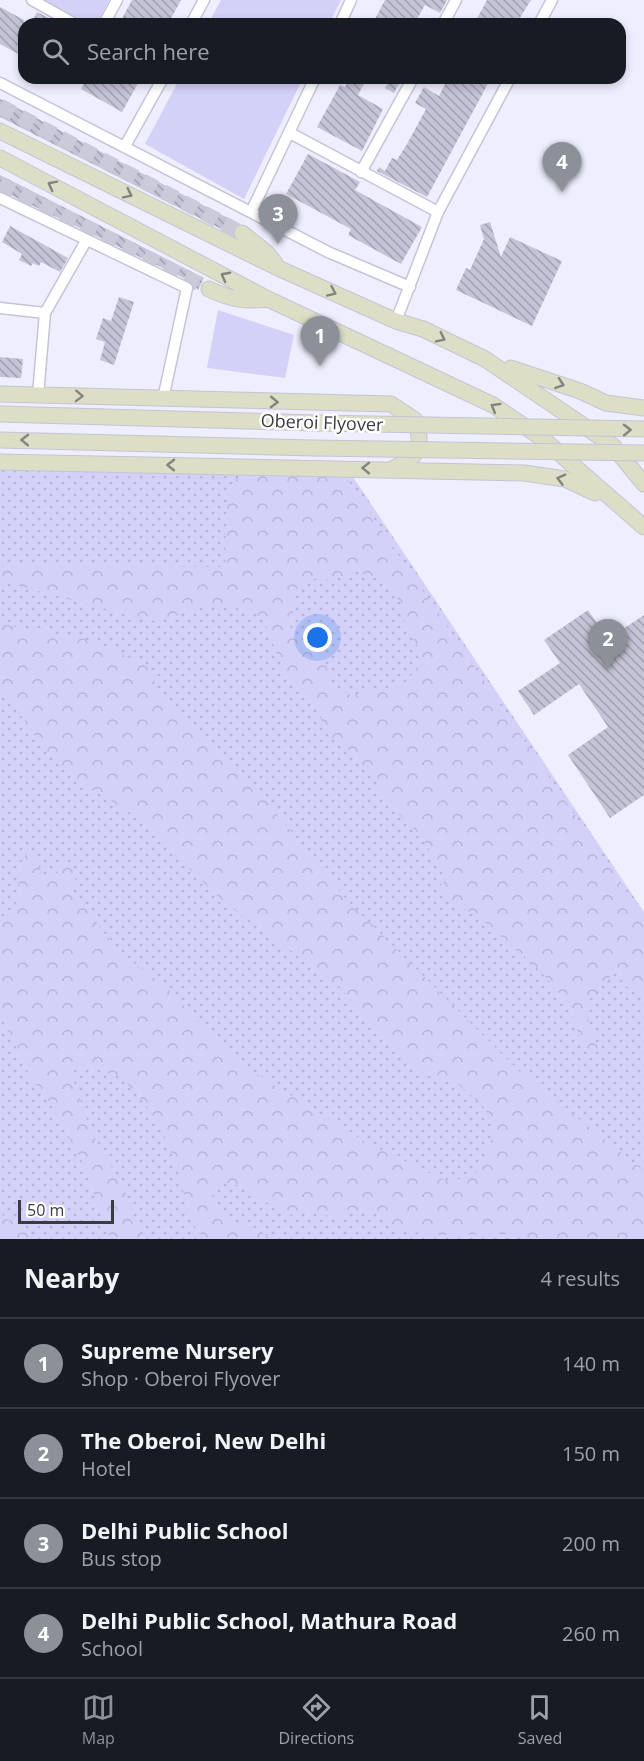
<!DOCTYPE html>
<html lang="en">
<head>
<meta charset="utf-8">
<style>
  :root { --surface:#171b24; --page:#242831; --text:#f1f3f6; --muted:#9ea1a6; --line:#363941; --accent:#8c9099 }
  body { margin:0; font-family:"Open Sans",sans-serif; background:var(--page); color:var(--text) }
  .scale { position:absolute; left:18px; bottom:15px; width:96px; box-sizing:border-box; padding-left:6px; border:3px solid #3b3a42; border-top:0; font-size:16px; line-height:21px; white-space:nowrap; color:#3b3a42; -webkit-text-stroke:4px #fff; paint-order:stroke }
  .you { position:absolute; left:318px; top:638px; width:21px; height:21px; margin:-15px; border:4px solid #fff; border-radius:50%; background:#1a73e8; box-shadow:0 0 0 9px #1a73e833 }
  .badge { display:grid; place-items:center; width:39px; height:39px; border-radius:50%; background:var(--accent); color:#fff; font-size:20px; font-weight:700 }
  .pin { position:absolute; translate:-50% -50px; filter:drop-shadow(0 2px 3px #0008) }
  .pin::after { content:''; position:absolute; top:32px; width:21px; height:18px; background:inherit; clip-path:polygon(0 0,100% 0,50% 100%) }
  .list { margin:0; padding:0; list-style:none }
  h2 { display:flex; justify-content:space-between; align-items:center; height:78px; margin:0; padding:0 24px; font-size:26px }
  h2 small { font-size:20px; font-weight:400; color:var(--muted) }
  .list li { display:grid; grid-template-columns:39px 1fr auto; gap:18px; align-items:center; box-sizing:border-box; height:90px; padding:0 24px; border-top:2px solid var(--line) }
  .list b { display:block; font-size:22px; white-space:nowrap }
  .list p { margin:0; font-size:20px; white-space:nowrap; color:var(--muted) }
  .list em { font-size:20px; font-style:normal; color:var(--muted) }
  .icon { flex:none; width:33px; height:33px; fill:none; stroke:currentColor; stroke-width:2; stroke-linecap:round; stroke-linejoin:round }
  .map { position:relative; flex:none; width:644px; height:1239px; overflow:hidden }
  .search { position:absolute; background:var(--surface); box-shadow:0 3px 9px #0003; left:18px; right:18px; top:18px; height:66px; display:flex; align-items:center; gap:15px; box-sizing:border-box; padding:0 21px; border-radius:18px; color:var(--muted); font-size:22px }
  .sheet { height:438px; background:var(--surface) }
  nav { display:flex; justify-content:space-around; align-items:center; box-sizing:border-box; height:84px; border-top:2px solid var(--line); background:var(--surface); font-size:16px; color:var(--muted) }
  nav a { display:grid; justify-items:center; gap:3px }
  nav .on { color:var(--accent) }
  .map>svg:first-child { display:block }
  .grass { fill:url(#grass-dots) }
  .forest { fill:url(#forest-crowns); fill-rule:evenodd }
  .green { fill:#d4d1f8 }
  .building { fill:url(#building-back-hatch) }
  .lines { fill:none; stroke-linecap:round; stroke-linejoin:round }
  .secondary-tunnel { stroke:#cbcad8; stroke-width:15; stroke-dasharray:15 8; stroke-linecap:butt }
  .street-casing { stroke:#c5c4d7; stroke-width:13 }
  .secondary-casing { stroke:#c5c4d7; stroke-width:17 }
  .street { stroke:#fff; stroke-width:10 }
  .secondary { stroke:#dcdec6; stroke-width:15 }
  .secondary-bridge-casing { stroke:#c5c4d7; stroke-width:17; stroke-linecap:butt }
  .secondary-bridge { stroke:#dcdec6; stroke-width:15 }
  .oneway { stroke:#83847d }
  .labels { text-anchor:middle; stroke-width:5; stroke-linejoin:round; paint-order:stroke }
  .street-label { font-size:18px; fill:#3b3a42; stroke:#fff }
</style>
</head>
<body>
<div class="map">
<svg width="644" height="1239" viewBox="0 0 644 1239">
  <defs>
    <pattern id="grass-dots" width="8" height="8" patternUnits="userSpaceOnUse" patternTransform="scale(1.5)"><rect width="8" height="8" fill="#d4d1f8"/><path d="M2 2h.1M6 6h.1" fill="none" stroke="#b7b4d6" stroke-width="1.8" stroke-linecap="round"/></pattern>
    <pattern id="forest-crowns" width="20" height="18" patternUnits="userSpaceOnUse" patternTransform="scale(1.5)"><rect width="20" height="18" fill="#d4d1f8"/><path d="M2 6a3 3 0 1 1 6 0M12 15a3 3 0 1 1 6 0" fill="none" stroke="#b7b4d6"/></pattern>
    <pattern id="building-back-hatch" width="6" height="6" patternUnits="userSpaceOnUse" patternTransform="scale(1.5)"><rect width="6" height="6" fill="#c5c4d7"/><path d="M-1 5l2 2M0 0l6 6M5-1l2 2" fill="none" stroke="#a1a0b0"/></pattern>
  </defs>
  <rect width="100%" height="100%" fill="#efeefe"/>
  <path class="grass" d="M0,470L349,471L644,912V1239H0Z"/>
  <path class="forest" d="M255,475L345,476L644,917V996L622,984L621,977L614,972L590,999L585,1010L599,1051L590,1050L581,1044C570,995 543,972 506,941C496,932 486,922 474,915C461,906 445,902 438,888L446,880L422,837L383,798L376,779L343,744L324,732L318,705L283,670L264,620L251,611L225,606H199L179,615L151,621L0,581V568L7,564L225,567L227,490L237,478ZM354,571L382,580L402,604L405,625L417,645L419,666L403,685L351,695L336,688L330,679L322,650L311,643L304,647L290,632L295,590L302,586L307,577C325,582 338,580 354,571Z
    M0,624L85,639L149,666L159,694L269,804L345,898L519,1071L644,1171V1239H533L510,1234L436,1235L397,1230L376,1214L351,1207L342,1218L308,1212L288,1215L235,1184L220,1182L212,1192L224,1216L251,1230L280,1239H205C188,1226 185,1194 179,1175C170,1141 147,1098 119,1077C115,1073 107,1073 102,1071C89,1068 82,1066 71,1072L90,1129L124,1189L143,1239H110L83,1163L45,1094L31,1078L0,1015V918L15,908L22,858L30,852L42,873L54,878L61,866V859L68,861L77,875L70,891L79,896L101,929L123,955L164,985L236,1061L367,1143L444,1180L474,1178L491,1143L494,1122L481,1104L458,1084L428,1076L399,1057L337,984L224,902L132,814L78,780L39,745L32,730L0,689Z
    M0,1210L5,1219L24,1224L32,1239H0Z"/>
  <path class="green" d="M42,0H109L97,24H90Z
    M221,0H341L329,24H208Z
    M180,78H303L244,199L145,144Z
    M218,310L294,335L285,378L207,368Z"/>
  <path class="building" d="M132,0H181L168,24H119Z
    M385,0H447L440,13L425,5L414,24H384L375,19Z
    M487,0H531L516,24H474Z
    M0,7L24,20V57L0,44Z
    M37,12L60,24H31Z
    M87,78H141L122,112L81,89Z
    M350,78H367L358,95L383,109L362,151L317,127L340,85L345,87Z
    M391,78H402L394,93L385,88Z
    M448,78H491L427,197L377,171L379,167L385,171L392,158L397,160L407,144L426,109L415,103L424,87L439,96Z
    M0,99L239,224L234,227L233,235L0,117Z
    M308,154L360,182L355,190L422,227L401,264L348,235L351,229L286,194Z
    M0,175L204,278L198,290L190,281L0,190Z
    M490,222L501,257L510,237L562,261L532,326L456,290L466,268L470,270L484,239L480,225Z
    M10,226L68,258L60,272L41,262L39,266L33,263L31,266L19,260L22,254L2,242Z
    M119,297L134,302L114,365L100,360L105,342L96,339L103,318L111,321Z
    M0,357L23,359L21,378L0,377Z
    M588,610L608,639L644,615V795L610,818L568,755L608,727L579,684L534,715L518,691L560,663L544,640Z"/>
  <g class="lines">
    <path class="secondary-tunnel" d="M0,106L242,233
      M0,184L209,289"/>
    <defs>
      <path id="street" d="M32,0L75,24
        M104,24L117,0
        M191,24L204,0
        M340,24L351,0
        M443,24L456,0
        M539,24L552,0
        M0,83L328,252L410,287
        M290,133L438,212
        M125,146L163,78
        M361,172L413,78
        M0,198L187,288L163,399
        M251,212L315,78
        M0,308L45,313
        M396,321L438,212L510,78
        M38,395L45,313L86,241"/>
      <path id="secondary" d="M0,131L278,268L396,321L423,329L485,359L612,445L644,484
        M0,158L268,299L493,405L543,439L644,527
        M242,233L267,253L275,263
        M209,289C229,299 246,302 268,299
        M511,368L580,391L606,403L644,408
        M0,394L391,404L415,420C424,447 420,456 394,468
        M0,414L317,423
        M0,440L314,448
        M0,462L524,473L565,479L595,493"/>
    </defs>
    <use href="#street" class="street-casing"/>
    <use href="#secondary" class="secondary-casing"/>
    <use href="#street" class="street"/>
    <use href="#secondary" class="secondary"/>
    <defs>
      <path id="secondary-bridge" d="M317,423L644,429
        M314,448L644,453"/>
    </defs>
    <use href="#secondary-bridge" class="secondary-bridge-casing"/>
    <use href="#secondary-bridge" class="secondary-bridge"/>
  </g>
  <defs><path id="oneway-chevron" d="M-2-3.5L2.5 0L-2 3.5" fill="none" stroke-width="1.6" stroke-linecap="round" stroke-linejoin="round" transform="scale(1.5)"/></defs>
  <g class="oneway">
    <use href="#oneway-chevron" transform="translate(52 185) rotate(-153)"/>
    <use href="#oneway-chevron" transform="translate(128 194) rotate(26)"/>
    <use href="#oneway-chevron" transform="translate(225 276) rotate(-152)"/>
    <use href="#oneway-chevron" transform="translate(332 292) rotate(24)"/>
    <use href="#oneway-chevron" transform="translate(441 338) rotate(26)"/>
    <use href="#oneway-chevron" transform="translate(560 384) rotate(19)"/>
    <use href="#oneway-chevron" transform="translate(79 396) rotate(2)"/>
    <use href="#oneway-chevron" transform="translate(274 402) rotate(1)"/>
    <use href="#oneway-chevron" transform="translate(495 407) rotate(-149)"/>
    <use href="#oneway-chevron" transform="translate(627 430) rotate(-1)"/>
    <use href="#oneway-chevron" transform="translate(25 440) rotate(-179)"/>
    <use href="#oneway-chevron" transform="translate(171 465) rotate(-179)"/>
    <use href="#oneway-chevron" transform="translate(366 468) rotate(-179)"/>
    <use href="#oneway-chevron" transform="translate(561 479) rotate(-165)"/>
  </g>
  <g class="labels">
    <g class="street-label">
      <text transform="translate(322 423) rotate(2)" y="6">Oberoi Flyover</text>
    </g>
  </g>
</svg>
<div class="scale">50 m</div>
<div class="you"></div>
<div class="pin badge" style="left:320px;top:366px">1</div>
<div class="pin badge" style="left:608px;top:669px">2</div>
<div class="pin badge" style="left:278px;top:244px">3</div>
<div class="pin badge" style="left:562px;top:192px">4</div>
<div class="search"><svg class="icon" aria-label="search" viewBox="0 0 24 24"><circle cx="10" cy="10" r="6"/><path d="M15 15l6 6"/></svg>Search here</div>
</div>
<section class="sheet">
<h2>Nearby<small>4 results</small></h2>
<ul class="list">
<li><span class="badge">1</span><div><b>Supreme Nursery</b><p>Shop · Oberoi Flyover</p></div><em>140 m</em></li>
<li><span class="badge">2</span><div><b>The Oberoi, New Delhi</b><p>Hotel</p></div><em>150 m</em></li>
<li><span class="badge">3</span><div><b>Delhi Public School</b><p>Bus stop</p></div><em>200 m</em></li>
<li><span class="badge">4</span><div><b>Delhi Public School, Mathura Road</b><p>School</p></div><em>260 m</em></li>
</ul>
</section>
<nav>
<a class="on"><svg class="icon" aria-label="map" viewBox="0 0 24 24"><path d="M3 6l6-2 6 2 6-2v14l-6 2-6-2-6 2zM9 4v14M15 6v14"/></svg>Map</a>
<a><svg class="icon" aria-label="directions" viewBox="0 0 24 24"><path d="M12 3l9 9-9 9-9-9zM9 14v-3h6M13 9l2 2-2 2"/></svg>Directions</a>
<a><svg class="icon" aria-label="saved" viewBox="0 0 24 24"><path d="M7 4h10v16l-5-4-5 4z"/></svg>Saved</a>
</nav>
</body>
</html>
